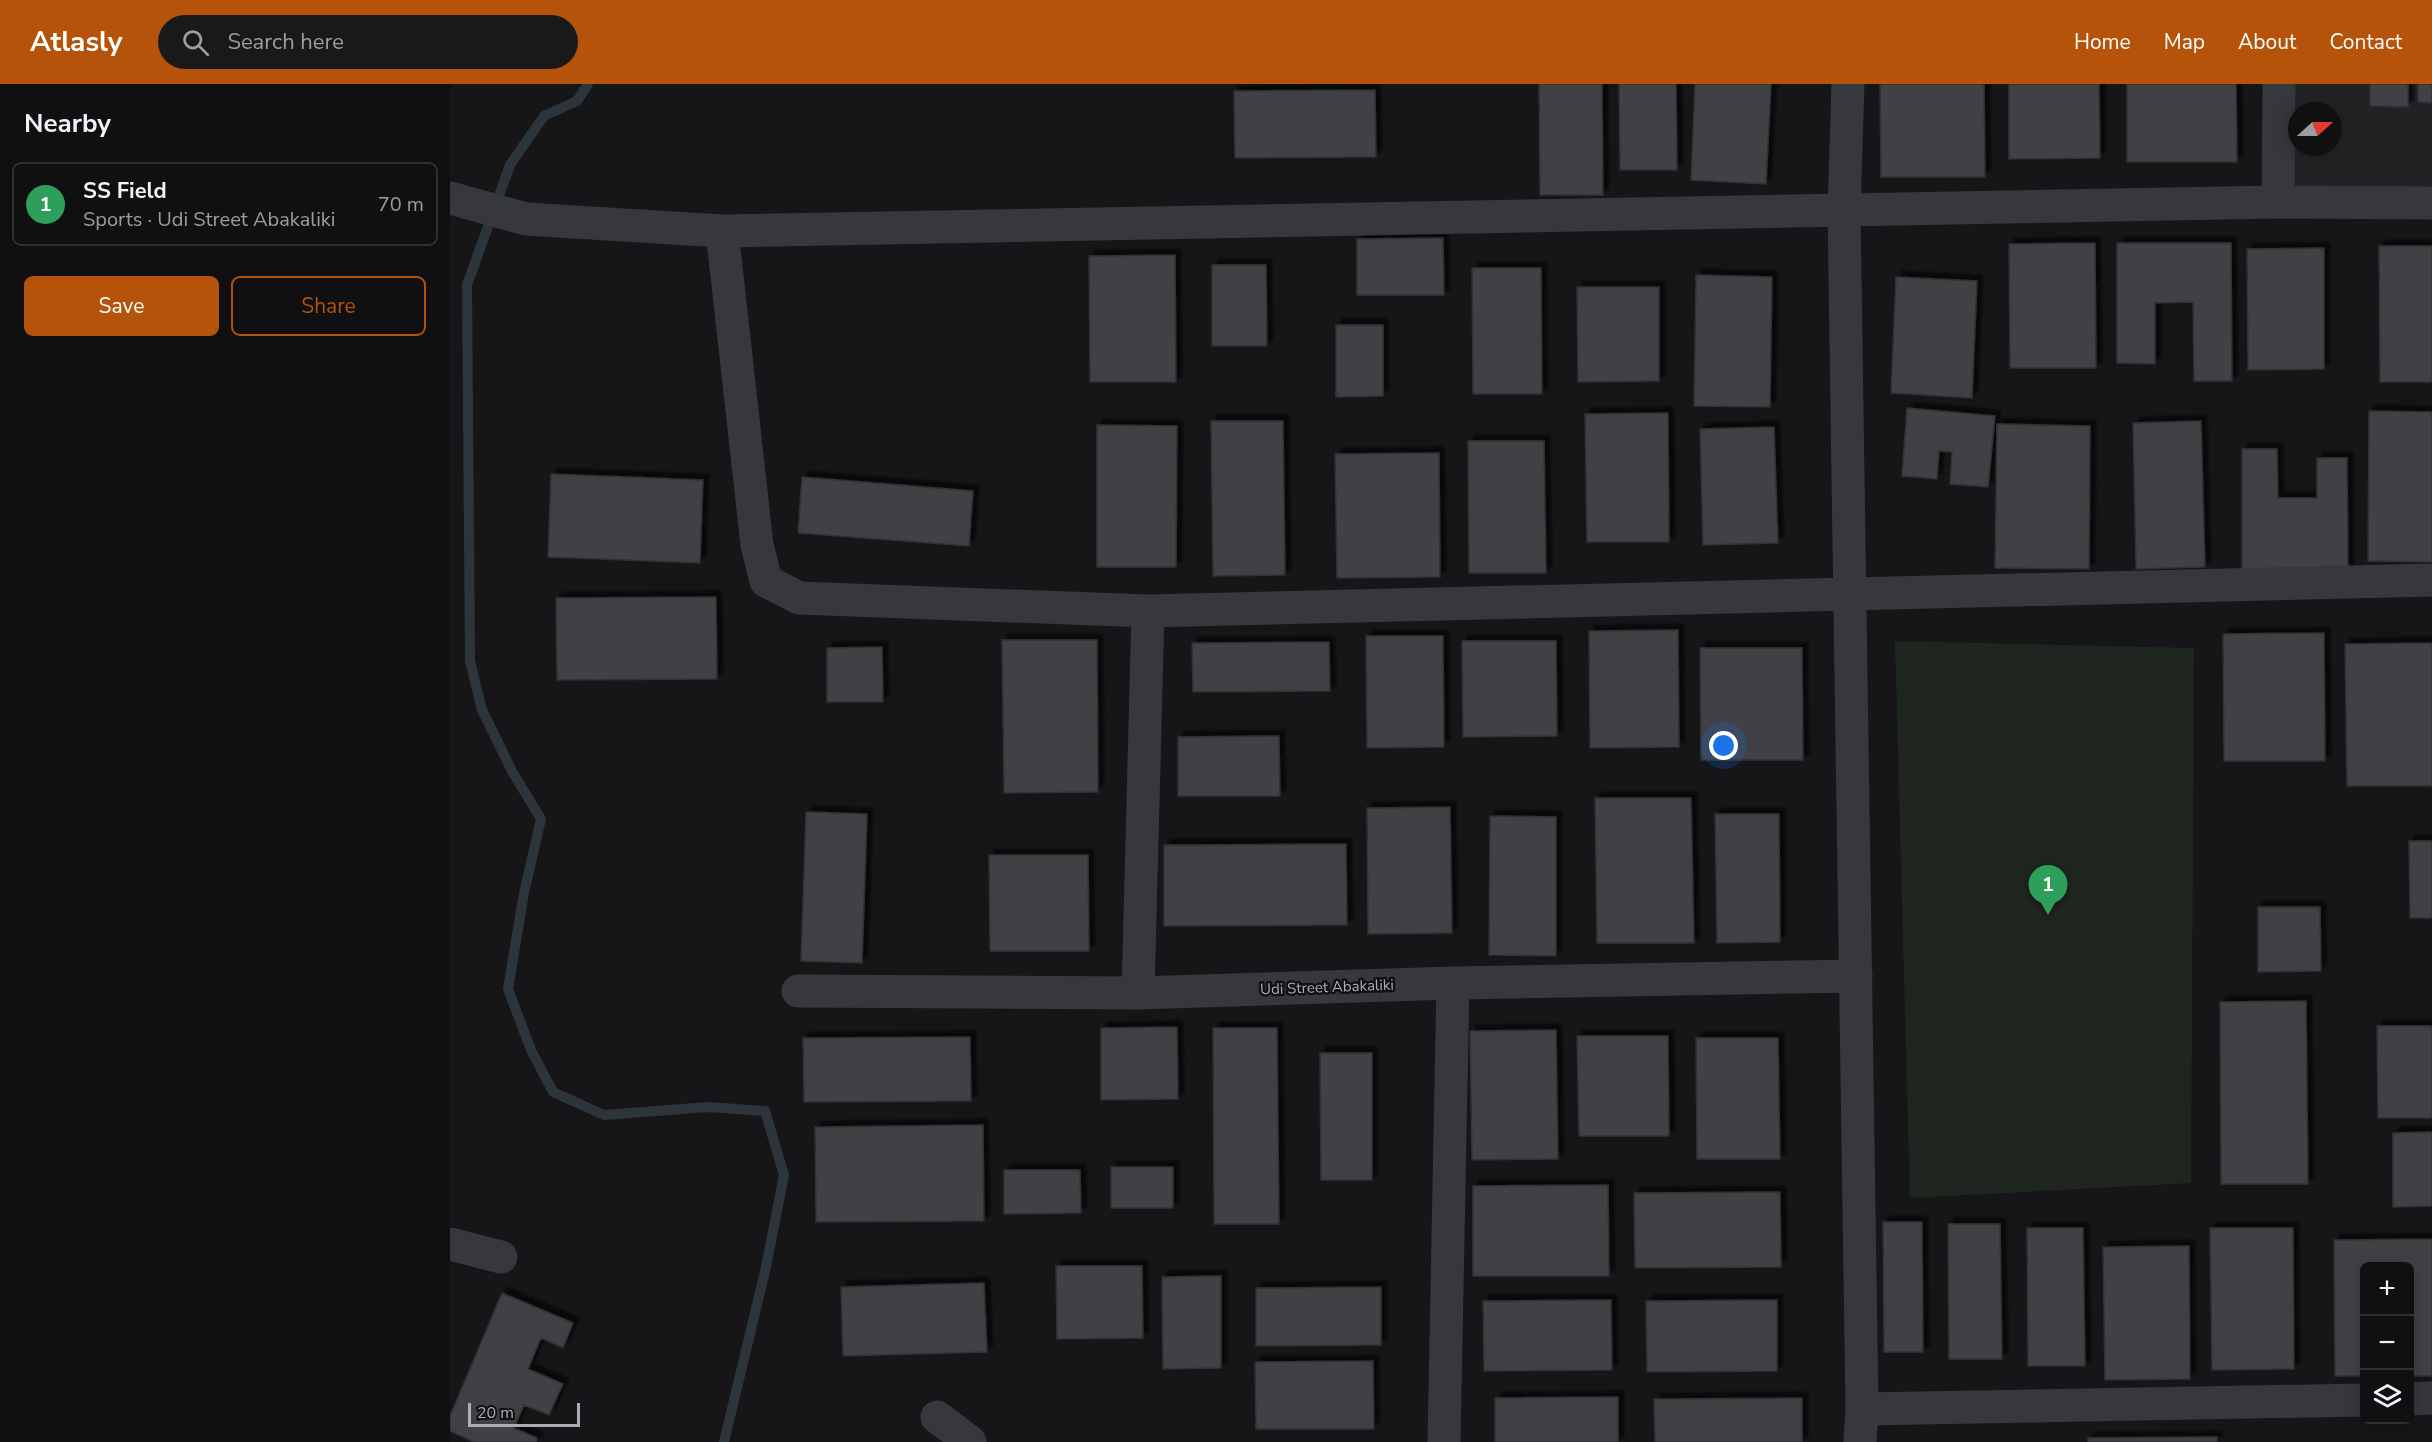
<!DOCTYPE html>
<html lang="en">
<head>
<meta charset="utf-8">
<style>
  :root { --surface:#101012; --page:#19191b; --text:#f1f3f6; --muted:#9c9d9f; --line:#303032; --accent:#b45309 }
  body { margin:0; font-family:"Nunito Sans",sans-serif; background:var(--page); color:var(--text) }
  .controls { position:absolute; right:18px; bottom:18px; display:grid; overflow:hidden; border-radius:9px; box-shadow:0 3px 15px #0003 }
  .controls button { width:54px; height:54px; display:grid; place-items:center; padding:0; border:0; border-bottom:2px solid var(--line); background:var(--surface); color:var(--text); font:30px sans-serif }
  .compass { position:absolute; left:1838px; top:18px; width:54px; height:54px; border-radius:50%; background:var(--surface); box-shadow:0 3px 15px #0003; rotate:69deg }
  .scale { position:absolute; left:18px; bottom:15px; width:112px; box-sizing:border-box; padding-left:6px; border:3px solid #a8adb8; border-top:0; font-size:16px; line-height:21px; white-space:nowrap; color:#a8adb8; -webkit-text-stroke:4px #111113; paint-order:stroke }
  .you { position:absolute; left:1274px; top:662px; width:21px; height:21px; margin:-15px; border:4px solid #fff; border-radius:50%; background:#1a73e8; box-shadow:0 0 0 9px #1a73e833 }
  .badge { display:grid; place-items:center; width:39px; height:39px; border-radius:50%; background:var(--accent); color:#fff; font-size:20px; font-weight:700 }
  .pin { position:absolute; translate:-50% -50px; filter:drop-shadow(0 2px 3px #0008) }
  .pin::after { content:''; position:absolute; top:32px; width:21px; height:18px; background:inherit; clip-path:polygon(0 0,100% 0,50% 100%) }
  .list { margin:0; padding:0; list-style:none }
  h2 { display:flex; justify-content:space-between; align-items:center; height:78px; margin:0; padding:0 24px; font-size:26px }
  h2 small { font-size:20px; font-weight:400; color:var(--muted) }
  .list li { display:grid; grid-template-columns:39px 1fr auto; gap:18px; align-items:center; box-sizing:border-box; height:84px; margin:0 12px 12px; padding:0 12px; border:2px solid var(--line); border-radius:9px }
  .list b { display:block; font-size:22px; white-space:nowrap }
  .list p { margin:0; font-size:20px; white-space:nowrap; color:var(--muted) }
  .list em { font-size:20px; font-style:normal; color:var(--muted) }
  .actions { display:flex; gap:12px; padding:18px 24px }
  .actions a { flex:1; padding:14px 0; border:2px solid var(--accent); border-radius:9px; text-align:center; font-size:21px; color:var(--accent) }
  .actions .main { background:var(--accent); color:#fff }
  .icon { flex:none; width:33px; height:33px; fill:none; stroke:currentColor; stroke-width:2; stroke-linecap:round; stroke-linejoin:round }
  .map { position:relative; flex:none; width:1982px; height:1358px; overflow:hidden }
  header { display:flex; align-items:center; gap:36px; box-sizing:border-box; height:84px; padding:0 30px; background:var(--accent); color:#fff }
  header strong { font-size:28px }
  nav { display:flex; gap:33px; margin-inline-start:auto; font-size:21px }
  .search { width:420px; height:54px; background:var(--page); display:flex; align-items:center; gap:15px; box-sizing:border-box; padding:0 21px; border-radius:33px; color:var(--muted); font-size:22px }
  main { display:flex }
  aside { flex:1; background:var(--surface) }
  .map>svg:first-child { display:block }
  .built { fill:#222225; fill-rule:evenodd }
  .green { fill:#1e261f }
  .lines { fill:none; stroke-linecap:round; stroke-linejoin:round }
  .stream { stroke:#2c353c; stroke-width:10 }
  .building { fill:#404145; stroke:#303034; stroke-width:1.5; filter:url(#shadow) }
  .minor { stroke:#37383d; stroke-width:33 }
  .labels { text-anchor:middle; stroke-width:5; stroke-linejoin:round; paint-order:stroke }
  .street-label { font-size:15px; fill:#a8adb8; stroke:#111113 }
</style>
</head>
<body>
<header>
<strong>Atlasly</strong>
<div class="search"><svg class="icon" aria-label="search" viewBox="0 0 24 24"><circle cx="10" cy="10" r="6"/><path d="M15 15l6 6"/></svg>Search here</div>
<nav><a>Home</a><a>Map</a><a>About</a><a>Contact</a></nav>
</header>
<main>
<aside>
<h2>Nearby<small></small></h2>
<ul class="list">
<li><span class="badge" style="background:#2e9e5b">1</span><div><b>SS Field</b><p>Sports · Udi Street Abakaliki</p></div><em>70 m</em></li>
</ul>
<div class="actions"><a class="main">Save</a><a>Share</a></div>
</aside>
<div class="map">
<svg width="1982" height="1358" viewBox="0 0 1982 1358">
  <defs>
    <filter id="shadow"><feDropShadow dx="5.5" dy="-5.5" stdDeviation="1.5" flood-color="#0009"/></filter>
  </defs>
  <rect width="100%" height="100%" fill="#161618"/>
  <path class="built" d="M1841,0H1982V111L1843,112ZM1847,27H1883V63H1847Z"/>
  <path class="green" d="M1445,557L1744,564L1741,1099L1460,1114Z"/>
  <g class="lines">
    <path class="stream" d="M138,0L127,17L94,32L60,81L17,201L20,577L32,626L63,689L91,735L74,809L58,905L81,966L103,1008L154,1031L258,1023L315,1027L334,1091L316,1183L274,1358"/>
  </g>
  <path class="building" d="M1089,0H1152L1153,111H1090Z
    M1169,0H1226L1227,86H1170Z
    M1245,0H1321L1316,100L1241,96Z
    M1430,0H1534L1535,93H1431Z
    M1559,0H1649L1650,74L1559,75Z
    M1677,0H1786L1787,78H1677Z
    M1920,0H1958V23L1920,22Z
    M1968,0H1982V19L1968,18Z
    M925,6L926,73L785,74L784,7Z
    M993,154L994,211H907V155Z
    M1645,159L1646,284H1560L1559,160Z
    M1667,159H1781L1782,297H1744L1743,218L1705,219V280L1667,279Z
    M1929,162H1982V298H1930Z
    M1874,164V285L1798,286L1797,165Z
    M725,171L726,298H640L639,172Z
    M762,181H816L817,262H762Z
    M1022,184H1091L1092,310H1023Z
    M1246,191L1322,193L1320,323L1244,322Z
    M1446,193L1527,197L1522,314L1441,309Z
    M1127,203H1209V297L1128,298Z
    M886,241H933V312L886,313Z
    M1457,324L1545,332L1538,403L1500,400L1502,368L1489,367L1487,395L1452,392Z
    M1919,327L1982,328V478L1918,477Z
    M1218,329L1219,458H1137L1135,330Z
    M761,337H833L835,491L763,492Z
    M1751,337L1755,483L1686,485L1683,339Z
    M1547,340L1640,342L1639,485L1545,484Z
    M647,341L727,342L726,483H647Z
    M1324,343L1328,459L1253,461L1250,345Z
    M1018,357H1094L1096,489H1019Z
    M1792,365H1827L1828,414H1867V374H1897L1898,486H1792Z
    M989,369L990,493L887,494L885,370Z
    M101,390L253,396L250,479L98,473Z
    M352,393L523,407L519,462L348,449Z
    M266,513L267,595L107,596L106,514Z
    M1228,546L1229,663L1140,664L1139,547Z
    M1874,549L1875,677H1774L1773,550Z
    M916,552H993L994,663L917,664Z
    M552,556H647L648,708L554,709Z
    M1012,557H1106L1107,652L1013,653Z
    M879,558L880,607L743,608L742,559Z
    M1982,559V702H1897L1895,560Z
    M432,563L433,618H377V564Z
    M1250,564H1352L1353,676H1251Z
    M829,652L830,712H728V653Z
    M1145,714H1241L1244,859H1147Z
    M1000,723L1002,849L918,850L917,724Z
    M356,728L417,730L412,879L351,877Z
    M1265,730H1329L1330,858L1267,859Z
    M1040,732L1106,733V872L1039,871Z
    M1959,757H1982V834H1960Z
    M896,760L897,841L714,842V761Z
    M539,771H638L639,867H540Z
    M1808,823H1870L1871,887L1808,888Z
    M1856,917L1858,1100H1771L1770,918Z
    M1927,942H1982V1034H1928Z
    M727,943L728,1015L651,1016V944Z
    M763,944H827L829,1140H764Z
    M1106,946L1108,1075L1022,1076L1020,947Z
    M1127,952H1218L1219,1052H1129Z
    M520,953L521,1017L354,1018L353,954Z
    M1246,954H1328L1330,1075H1247Z
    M870,969H922V1096H871Z
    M533,1041L534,1137L366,1138L365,1043Z
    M1982,1048V1122L1943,1123V1049Z
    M661,1083H723V1124H661Z
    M554,1086H630L631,1129L554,1130Z
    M1158,1101L1159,1192H1023V1102Z
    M1330,1108L1331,1183L1185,1184L1184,1109Z
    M1433,1138H1472L1473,1268H1434Z
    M1498,1140H1550L1552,1275H1499Z
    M1577,1144H1633L1635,1282H1578Z
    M1760,1144H1843L1844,1285L1762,1286Z
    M1982,1155V1292H1960V1182H1914V1292H1885L1884,1156Z
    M1739,1162L1740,1295L1655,1296L1653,1163Z
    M606,1182H692L693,1254L607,1255Z
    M771,1192V1284L713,1285L712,1193Z
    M534,1199L537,1268L393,1272L391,1203Z
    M931,1203V1261L806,1262V1204Z
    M52,1209L123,1239L113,1264L91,1254L78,1285L113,1300L99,1331L74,1321L64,1344L87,1354L86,1358H24L0,1347V1332Z
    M1161,1216L1162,1286L1034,1287L1033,1217Z
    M1327,1216V1287L1197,1288L1196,1217Z
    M923,1277L924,1345H806L805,1278Z
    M1168,1313V1358H1045V1314Z
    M1352,1314V1358H1205L1204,1315Z
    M1767,1353V1358H1638V1354Z"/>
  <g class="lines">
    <path class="minor" d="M1398,0L1394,125L1412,1325L1410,1358
      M0,114L76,135L272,147L1828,118L1982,119
      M1828,118L1829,0
      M272,147L307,461L316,497L349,514L698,527L1982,496
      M348,907L688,909L1003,899L1406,892
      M688,909L698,527
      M0,1160L51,1173
      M1960,1315L1982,1314
      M1412,1325L1914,1316
      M487,1333L520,1358
      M994,1358L1003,899"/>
  </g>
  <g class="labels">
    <g class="street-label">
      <text transform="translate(877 903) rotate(-2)" y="5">Udi Street Abakaliki</text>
    </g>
  </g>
</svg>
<div class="controls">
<button>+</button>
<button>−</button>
<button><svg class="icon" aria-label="layers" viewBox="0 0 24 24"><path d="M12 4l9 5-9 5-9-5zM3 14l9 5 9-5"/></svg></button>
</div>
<svg class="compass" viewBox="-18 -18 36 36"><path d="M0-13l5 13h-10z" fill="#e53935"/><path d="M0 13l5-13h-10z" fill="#9c9d9f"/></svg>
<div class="scale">20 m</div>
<div class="you"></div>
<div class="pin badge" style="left:1598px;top:831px;background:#2e9e5b">1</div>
</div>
</main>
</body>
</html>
